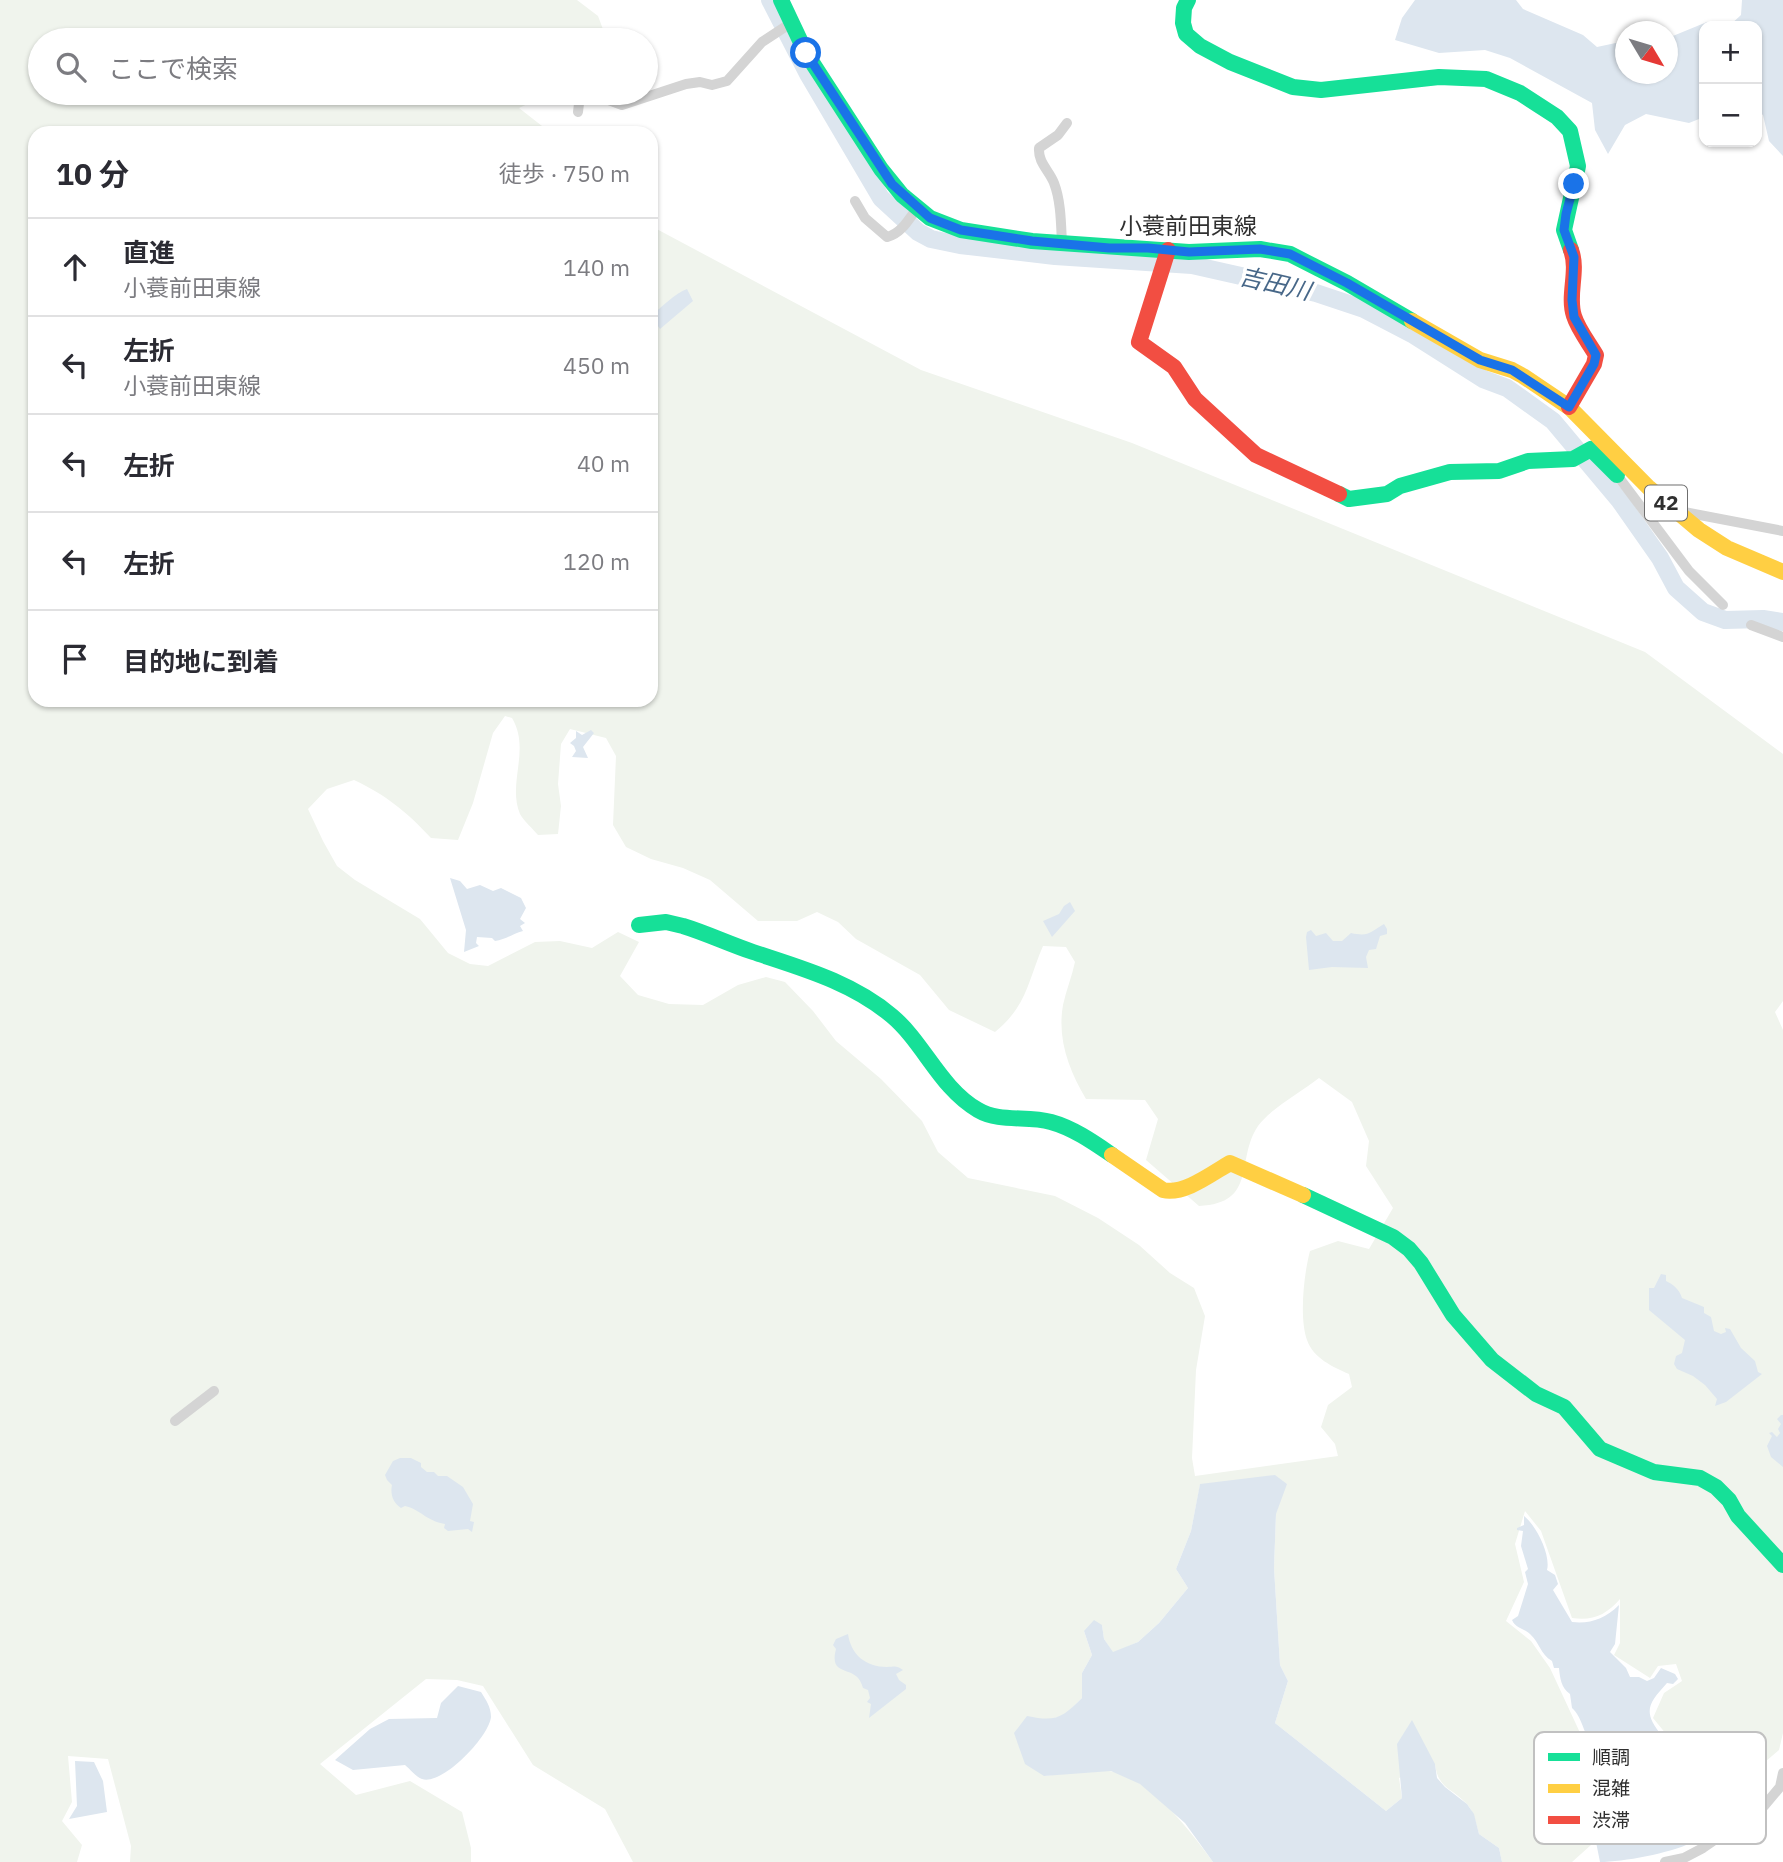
<!DOCTYPE html>
<html lang="ja">
<head>
<meta charset="utf-8">
<style>
  :root { --surface:#fff; --page:#f2f2f3; --text:#2b2b33; --muted:#7c7c81; --line:#e1e1e2 }
  body { margin:0; font-family:"IBM Plex Sans","Noto Sans JP",sans-serif; background:var(--page); color:var(--text) }
  .controls { position:absolute; right:21px; top:21px; display:grid; overflow:hidden; border-radius:14px; box-shadow:0 2px 5px #0004 }
  .controls button { width:63px; height:63px; display:grid; place-items:center; padding:0; border:0; border-bottom:2px solid var(--line); background:var(--surface); color:var(--text); font:35px sans-serif }
  .compass { position:absolute; left:1615px; top:21px; width:63px; height:63px; border-radius:50%; background:var(--surface); box-shadow:0 2px 5px #0004; rotate:128deg }
  .stop { position:absolute; width:21px; height:21px; margin:-16px; border:5px solid #1a73e8; border-radius:50%; background:#fff }
  .stop.end { background:#1a73e8; border-color:#fff; box-shadow:0 2px 7px #0008 }
  .list { margin:0; padding:0; list-style:none }
  h2 { display:flex; justify-content:space-between; align-items:center; height:91px; margin:0; padding:0 28px; font-size:30px }
  h2 small { font-size:23px; font-weight:400; color:var(--muted) }
  .list li { display:grid; grid-template-columns:46px 1fr auto; gap:21px; align-items:center; box-sizing:border-box; height:98px; padding:0 28px; border-top:2px solid var(--line) }
  .list b { display:block; font-size:26px; white-space:nowrap }
  .list p { margin:0; font-size:23px; white-space:nowrap; color:var(--muted) }
  .list em { font-size:23px; font-style:normal; color:var(--muted) }
  .icon { flex:none; width:38px; height:38px; fill:none; stroke:currentColor; stroke-width:2; stroke-linecap:round; stroke-linejoin:round }
  .map { position:relative; flex:none; width:1783px; height:1862px; overflow:hidden }
  .search { position:absolute; background:var(--surface); box-shadow:0 2px 5px #0004; left:28px; top:28px; width:630px; height:77px; display:flex; align-items:center; gap:18px; box-sizing:border-box; padding:0 24px; border-radius:38px; color:var(--muted); font-size:26px }
  .panel { position:absolute; background:var(--surface); box-shadow:0 2px 5px #0004; left:28px; top:126px; width:630px; height:581px; border-radius:21px }
  .map>svg:first-child { display:block }
  .green { fill:#f0f4ed; fill-rule:evenodd }
  .water { fill:#dde6ef }
  .lines { fill:none; stroke-linecap:round; stroke-linejoin:round }
  .river { stroke:#dde6ef; stroke-width:18 }
  .street { stroke:#d4d4d4; stroke-width:10 }
  .fast { stroke:#16e098; stroke-width:16 }
  .slow { stroke:#ffcf43; stroke-width:16 }
  .jam { stroke:#f24e42; stroke-width:16 }
  .route { stroke:#1a73e8; stroke-width:9 }
  .labels { text-anchor:middle; stroke-width:7; stroke-linejoin:round; paint-order:stroke }
  .shield { fill:#fff; stroke:#6e6e6e; stroke-width:2 }
  .shield-label { font-size:21px; font-weight:bold; fill:#303030 }
  .street-label { font-size:23px; fill:#303030; stroke:#fff }
  .water-label { font-size:24px; font-style:italic; fill:#476788; stroke:#fff }
  .key { fill:#fff; stroke:#c1c1c1; stroke-width:2 }
  .key-label { font-size:19px; fill:#303030 }
</style>
</head>
<body>
<div class="map">
<svg width="1783" height="1862" viewBox="0 0 1783 1862">
  <rect width="100%" height="100%" fill="#fff"/>
  <path class="green" d="M0,0H577L598,16L607,40H40V93H551L519,108L551,133H35V700H651V226L921,370L1132,443L1645,652L1783,754V1001L1775,1012L1783,1030V1733L1779,1750L1745,1779L1747,1804L1721,1818L1702,1815V1791L1674,1781L1671,1740L1653,1718L1664,1693L1682,1681L1676,1664L1658,1666L1650,1678L1614,1655L1620,1643V1599C1606,1615 1593,1621 1572,1618L1541,1531L1525,1511L1515,1544L1524,1582L1506,1621L1531,1641L1550,1668L1588,1750L1592,1783L1555,1806L1591,1845L1572,1862H1502L1499,1848L1479,1834C1476,1823 1474,1811 1466,1803C1450,1787 1438,1788 1435,1764L1399,1778L1402,1798L1386,1811L1275,1723L1288,1681L1280,1665L1274,1568L1276,1513L1286,1484L1200,1485L1191,1531L1176,1569L1188,1588L1159,1623L1138,1642L1113,1653L1104,1639L1102,1625L1084,1631L1092,1655L1082,1673V1698L1065,1715L1048,1720L1044,1776C1065,1774 1088,1769 1109,1771C1148,1775 1192,1833 1213,1862H633L605,1809L533,1765L483,1686L457,1680L426,1679L320,1764L356,1795L410,1781L462,1812L471,1848V1862H130L131,1846L108,1759L68,1756L72,1802L62,1821L82,1845L77,1862H0ZM505,716L512,718C531,750 507,783 520,814C524,821 533,829 538,835L558,834L561,806L558,784L561,744L570,729L606,738L616,756L613,825L626,847L651,859L683,868L710,880L758,921H797L817,912L838,922L856,939L920,975L949,1010L995,1032C1027,1006 1028,981 1043,946L1066,947L1075,962C1072,976 1066,991 1063,1005C1057,1039 1069,1070 1086,1099L1145,1100L1158,1119L1146,1160L1199,1206C1258,1203 1235,1160 1258,1126C1270,1109 1301,1092 1319,1078L1352,1102L1369,1141L1366,1166L1393,1208L1369,1249L1338,1241L1310,1251C1304,1273 1299,1318 1307,1340C1313,1358 1333,1367 1349,1374L1352,1387L1328,1405L1321,1427L1335,1444L1338,1456L1195,1476L1192,1458L1196,1370L1205,1316L1194,1288L1170,1273L1139,1245L1098,1218L1055,1196L968,1178L938,1152L922,1121L881,1079L836,1041L813,1011L785,982L766,977L738,985L703,1005L669,1004L638,995L620,976L639,942L618,932L592,948L560,941L535,942L488,966L470,964L448,953L420,919L355,880L337,866L323,841L308,809L327,789L354,780C386,795 407,812 431,838L458,840L473,803L493,733Z"/>
  <path class="water" d="M1415,0H1516L1523,9L1583,35L1597,47L1625,41L1626,74H1668V38L1707,22L1724,26H1704V117L1689,123L1646,114L1625,125L1608,154L1595,130L1592,103L1510,58L1485,50L1439,53L1395,40L1402,18Z
    M1742,0H1783V156L1769,141L1763,115L1757,111V26H1729L1741,15Z
    M687,289L693,301L660,329L651,316C662,307 675,293 687,289Z
    M591,730L594,733L583,747L588,758L572,757L576,751L574,746L570,743L576,738V731L582,735Z
    M450,878L460,881L467,889L480,885L493,891L501,888L521,898L526,908L520,919L525,923L520,926L523,931C512,934 505,940 495,941L492,938L477,937L476,943L479,946L464,952L466,930Z
    M1070,902L1075,911L1052,937L1043,921L1059,914L1064,906Z
    M1384,924L1387,929V934L1380,936L1376,949L1369,950L1366,957L1368,968L1332,967L1309,970L1306,937L1307,932L1311,930L1316,936L1326,933L1333,941H1342L1351,933C1369,937 1370,932 1384,924Z
    M1661,1274L1666,1275V1281C1674,1285 1679,1289 1682,1298L1704,1307V1313L1711,1317L1714,1331L1721,1334L1726,1332L1725,1328L1730,1329L1741,1348L1755,1361L1758,1372L1762,1374L1726,1402L1715,1406L1717,1399L1705,1385L1693,1376L1677,1369L1674,1364L1676,1356L1682,1353L1685,1340L1649,1310V1288H1654Z
    M1781,1415H1783V1467L1771,1457L1767,1446L1772,1436L1769,1433L1772,1432L1777,1437L1780,1433L1778,1429L1781,1424L1777,1419Z
    M400,1458H411L421,1463V1467L427,1472H434L438,1476H447L463,1487L473,1504L470,1521L474,1522L472,1532L468,1529L448,1531L444,1528L445,1524C426,1521 420,1509 405,1506L401,1508C393,1503 390,1494 392,1485L387,1480L385,1475L393,1461Z
    M1275,1475L1287,1484L1276,1514L1274,1568L1280,1665L1288,1681L1275,1723L1386,1811L1402,1798L1397,1744L1412,1720L1435,1764L1437,1778L1445,1787L1467,1804L1474,1814L1479,1834L1499,1848L1502,1862H1213L1185,1823L1140,1784L1111,1771L1044,1776L1025,1764L1014,1733L1027,1716C1056,1722 1062,1718 1082,1698V1673L1092,1655L1084,1631L1094,1620L1102,1625L1104,1639L1113,1652L1138,1642L1159,1623L1188,1588L1176,1569L1191,1531L1200,1484Z
    M1524,1516C1536,1525 1551,1555 1547,1570L1555,1575L1558,1584L1553,1590L1572,1622C1590,1624 1605,1619 1619,1605L1615,1644L1610,1652L1626,1668L1630,1677H1639L1647,1681L1654,1678L1661,1668L1675,1674L1678,1679L1673,1684L1667,1683C1647,1705 1643,1712 1662,1736L1659,1744L1667,1756L1664,1765L1668,1769L1672,1784L1690,1794L1697,1793L1699,1799L1695,1812L1699,1818L1722,1821C1712,1829 1702,1838 1691,1843C1670,1853 1623,1862 1600,1862L1596,1842L1569,1809L1562,1808C1579,1795 1585,1798 1596,1776L1592,1770L1594,1761L1591,1757L1594,1751C1586,1740 1582,1716 1572,1708L1570,1694C1561,1688 1560,1678 1559,1668H1554L1552,1661C1540,1654 1540,1643 1530,1634C1524,1628 1516,1629 1512,1620L1518,1616L1528,1584L1525,1572L1528,1569L1521,1546L1523,1531L1517,1530V1528L1524,1525Z
    M848,1634C851,1655 866,1667 887,1667C895,1667 896,1665 903,1670L896,1674L899,1680L906,1685V1689L869,1718L871,1704L867,1702L870,1698L868,1690L863,1688C857,1662 828,1680 836,1649L833,1645L836,1639Z
    M458,1686L481,1692C486,1700 491,1707 491,1717C489,1737 442,1786 422,1779C416,1777 410,1769 405,1765L353,1770L335,1760L370,1729L389,1719L437,1718L441,1703Z
    M75,1761L94,1762L103,1781L107,1812L69,1819L77,1806Z"/>
  <g class="lines">
    <path class="river" d="M770,0L808,74L881,198L918,232L931,239L960,245L1055,256L1192,265L1316,293L1364,309L1412,334L1483,379L1507,388L1553,421L1620,501L1660,558L1676,588L1703,612L1725,620L1763,619L1783,622"/>
    <path class="street" d="M590,93L622,105L686,84L700,82L712,85L727,81L762,42L791,23
      M578,112L580,95L584,93
      M855,201L865,218L887,237C901,234 909,219 917,208
      M1062,244C1061,224 1061,201 1054,183C1049,170 1038,163 1039,148L1058,135L1067,123
      M1621,472L1617,475L1689,571L1723,605
      M1679,511L1783,531
      M1751,625L1783,637
      M175,1421L214,1391
      M1665,1862L1684,1858L1703,1848L1764,1806L1780,1787L1783,1773"/>
    <path class="fast" d="M781,0L806,53L881,169L902,195L930,218L961,230L1032,241L1189,252L1260,249L1290,254L1347,283L1412,321
      M1188,0L1184,8L1183,23L1186,34L1200,46L1230,62L1293,87L1321,90L1439,77L1486,79L1520,93L1557,117L1570,131L1578,166L1564,230L1571,250
      M1339,494L1349,499L1387,494L1400,486L1450,472L1499,471L1528,461L1573,459L1591,449L1617,475
      M639,925L666,922L683,926C706,933 729,944 753,952C801,968 852,982 892,1016C924,1043 940,1088 978,1110C1000,1123 1027,1115 1051,1122C1073,1128 1093,1142 1112,1155
      M1303,1195L1393,1237L1409,1249L1421,1263L1453,1315L1492,1360L1536,1394L1564,1407L1600,1449L1654,1472L1700,1478L1716,1487L1729,1500L1738,1516L1783,1565"/>
    <path class="slow" d="M1412,321L1480,360L1512,370L1523,376L1569,407L1649,488L1699,530L1727,548L1783,572
      M1112,1155L1163,1190C1184,1195 1211,1174 1230,1163L1303,1195"/>
    <path class="jam" d="M1168,250L1139,342L1174,367L1195,399L1256,455L1339,494
      M1569,407L1594,364L1596,355C1589,343 1578,329 1574,316C1567,295 1579,271 1571,250"/>
  </g>
  <g class="lines">
    <path class="route" d="M806,53L892,184L930,218L961,230L1032,241L1109,248H1148L1189,252L1260,249L1290,254L1347,283L1480,360L1512,370L1569,407L1594,364L1596,355L1574,317L1572,300L1574,257L1564,230L1566,214L1574,184"/>
  </g>
  <g class="labels">
    <rect class="shield" x="1645" y="485.5" width="42" height="35" rx="5"/>
    <g class="shield-label">
      <text x="1666" y="510">42</text>
    </g>
    <g class="street-label">
      <text x="1188" y="234">小蓑前田東線</text>
    </g>
    <g class="water-label">
      <text transform="translate(1275 284) rotate(13)" y="8">吉田川</text>
    </g>
  </g>
  <rect x="1534" y="1732" width="232" height="112" rx="10" class="key"/>
  <rect x="1548" y="1753" width="32" height="8" fill="#16e098"/>
  <rect x="1548" y="1784" width="32" height="9" fill="#ffcf43"/>
  <rect x="1548" y="1816" width="32" height="8" fill="#f24e42"/>
  <g class="key-label">
    <text x="1592" y="1764">順調</text>
    <text x="1592" y="1795">混雑</text>
    <text x="1592" y="1827">渋滞</text>
  </g>
</svg>
<div class="controls">
<button>+</button>
<button>−</button>
</div>
<svg class="compass" viewBox="-18 -18 36 36"><path d="M0-13l5 13h-10z" fill="#e53935"/><path d="M0 13l5-13h-10z" fill="#7c7c81"/></svg>
<div class="stop" style="left:806px;top:53px"></div>
<div class="stop end" style="left:1574px;top:184px"></div>
<div class="search"><svg class="icon" aria-label="search" viewBox="0 0 24 24"><circle cx="10" cy="10" r="6"/><path d="M15 15l6 6"/></svg>ここで検索</div>
<section class="panel">
<h2>10 分<small>徒歩 · 750 m</small></h2>
<ul class="list">
<li><svg class="icon" aria-label="ahead" viewBox="0 0 24 24"><path d="M12 20V5M6 11l6-6 6 6"/></svg><div><b>直進</b><p>小蓑前田東線</p></div><em>140 m</em></li>
<li><svg class="icon" aria-label="left" viewBox="0 0 24 24"><path d="M17 20v-9H6M10 6l-5 5 5 5"/></svg><div><b>左折</b><p>小蓑前田東線</p></div><em>450 m</em></li>
<li><svg class="icon" aria-label="left" viewBox="0 0 24 24"><path d="M17 20v-9H6M10 6l-5 5 5 5"/></svg><div><b>左折</b></div><em>40 m</em></li>
<li><svg class="icon" aria-label="left" viewBox="0 0 24 24"><path d="M17 20v-9H6M10 6l-5 5 5 5"/></svg><div><b>左折</b></div><em>120 m</em></li>
<li><svg class="icon" aria-label="arrive" viewBox="0 0 24 24"><path d="M6 21V4h12l-3 4 3 4H6"/></svg><div><b>目的地に到着</b></div></li>
</ul>
</section>
</div>
</body>
</html>
